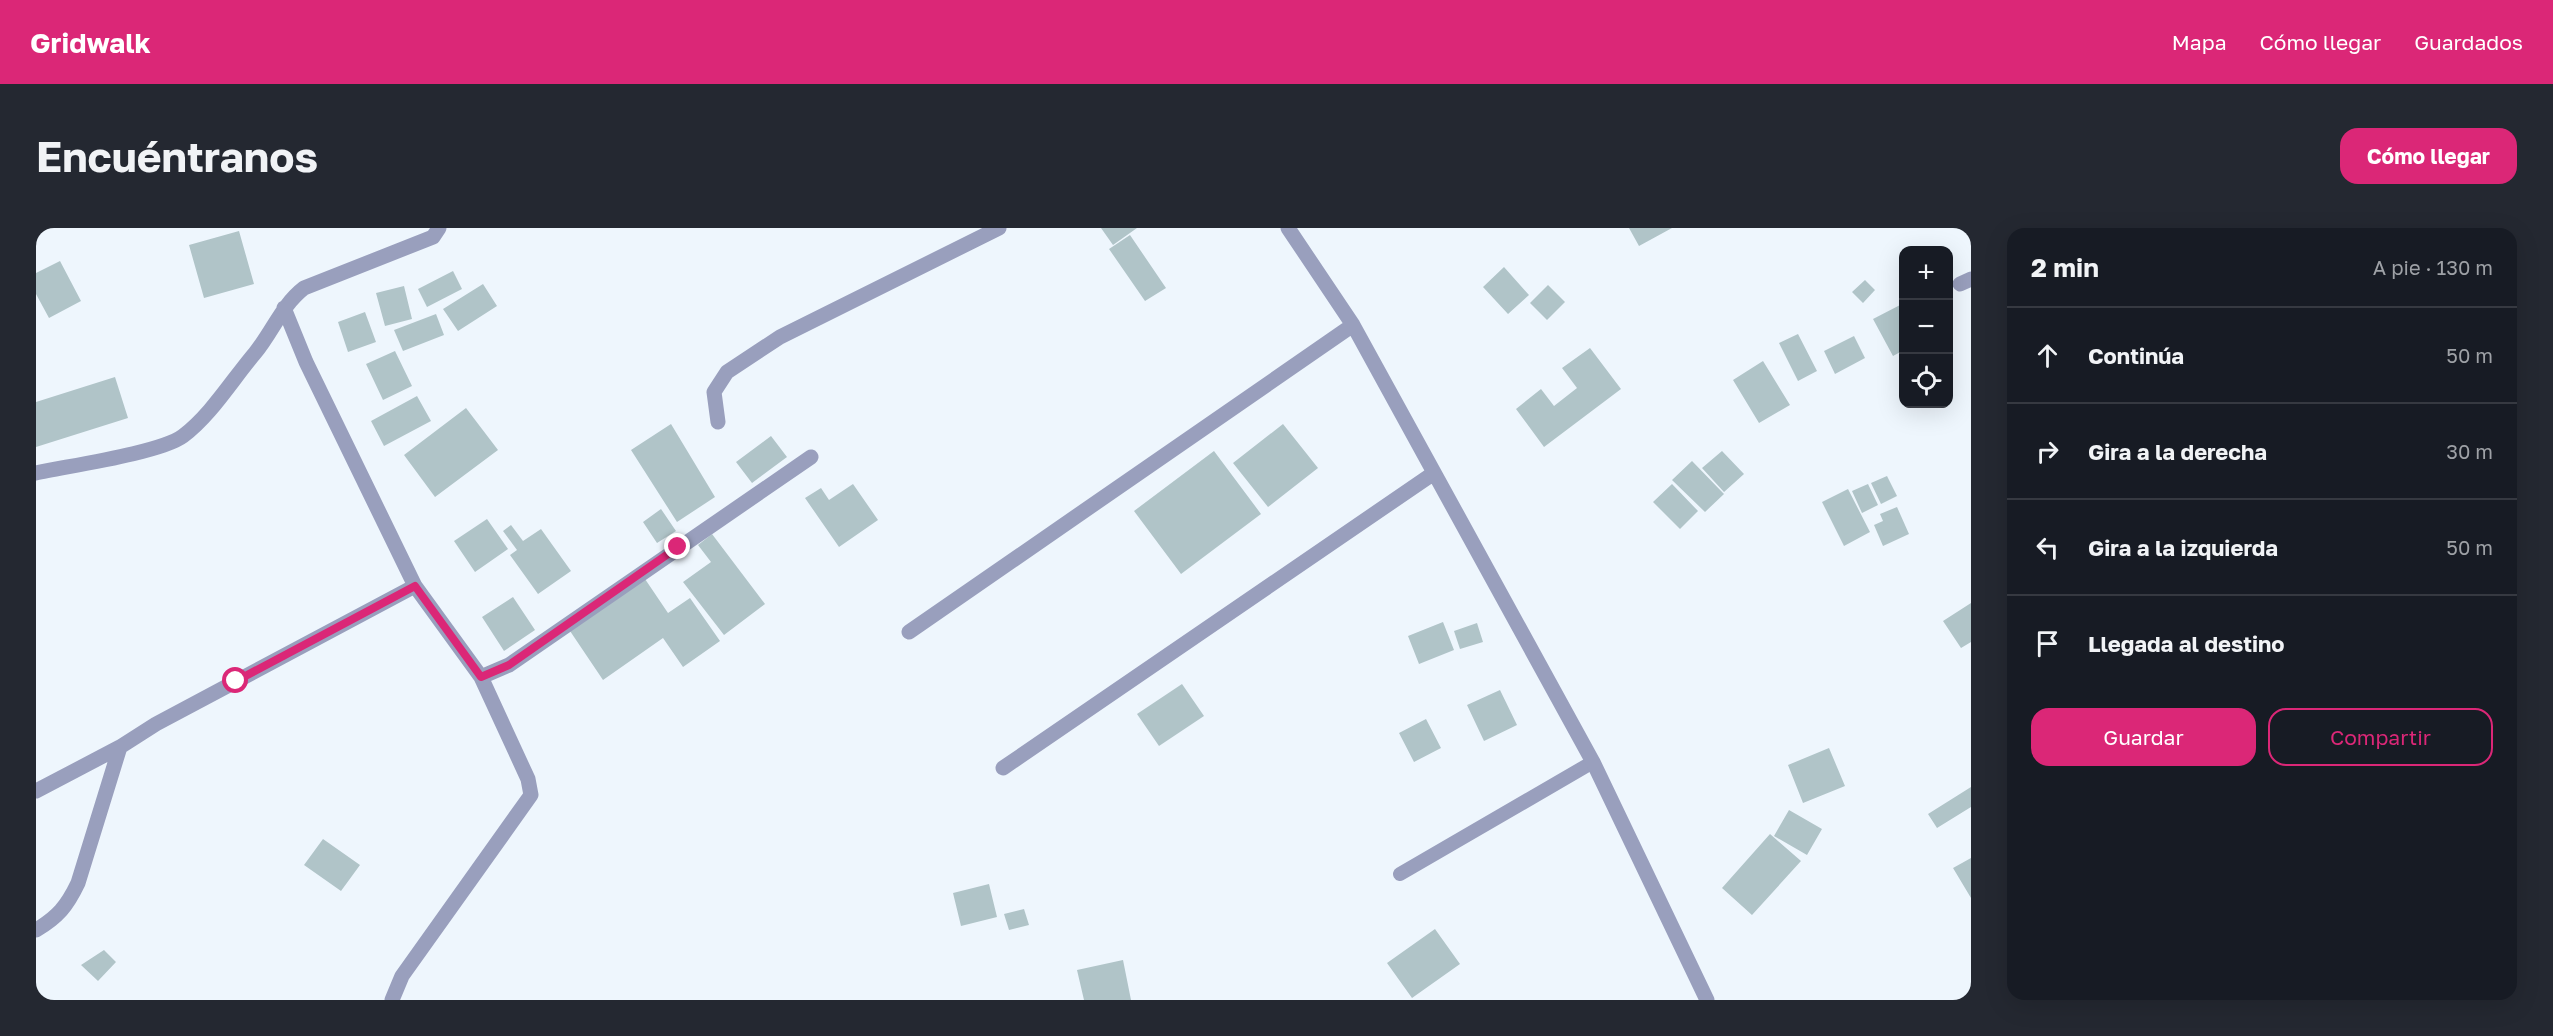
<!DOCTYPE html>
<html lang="es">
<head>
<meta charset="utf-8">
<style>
  :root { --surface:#171b24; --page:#242831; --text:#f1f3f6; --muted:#9ea1a6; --line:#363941; --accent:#db2777 }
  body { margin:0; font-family:"Golos Text",sans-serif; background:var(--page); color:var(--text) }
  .controls { position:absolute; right:18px; top:18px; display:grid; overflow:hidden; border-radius:12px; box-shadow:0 6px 24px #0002 }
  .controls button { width:54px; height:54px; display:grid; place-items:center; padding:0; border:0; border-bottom:2px solid var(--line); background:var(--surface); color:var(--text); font:30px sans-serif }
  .stop { position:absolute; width:18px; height:18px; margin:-14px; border:4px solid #db2777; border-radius:50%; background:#fff }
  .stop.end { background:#db2777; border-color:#fff; box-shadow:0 2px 6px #0008 }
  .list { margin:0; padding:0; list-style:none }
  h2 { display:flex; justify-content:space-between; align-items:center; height:78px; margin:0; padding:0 24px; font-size:26px }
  h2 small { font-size:20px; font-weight:400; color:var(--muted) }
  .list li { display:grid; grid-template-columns:39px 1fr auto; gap:18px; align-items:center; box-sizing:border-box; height:96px; padding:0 24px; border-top:2px solid var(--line) }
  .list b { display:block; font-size:22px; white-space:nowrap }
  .list em { font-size:20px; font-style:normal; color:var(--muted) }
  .actions { display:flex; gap:12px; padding:18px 24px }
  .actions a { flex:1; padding:14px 0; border:2px solid var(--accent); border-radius:18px; text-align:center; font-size:21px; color:var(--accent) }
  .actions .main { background:var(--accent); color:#fff }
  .icon { flex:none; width:33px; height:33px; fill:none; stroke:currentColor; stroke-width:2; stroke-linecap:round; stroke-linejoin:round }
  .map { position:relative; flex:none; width:1935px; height:772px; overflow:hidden; border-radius:18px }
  header { display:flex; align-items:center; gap:36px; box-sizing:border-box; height:84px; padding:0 30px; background:var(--accent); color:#fff }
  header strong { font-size:28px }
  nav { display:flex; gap:33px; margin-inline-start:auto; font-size:21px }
  .intro { display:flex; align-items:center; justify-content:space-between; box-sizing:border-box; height:144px; padding:0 36px }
  h1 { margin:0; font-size:42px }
  .button { padding:15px 27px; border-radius:18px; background:var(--accent); color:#fff; font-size:21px; font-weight:700 }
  main { display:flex; gap:36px; padding:0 36px }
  aside { flex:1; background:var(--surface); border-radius:18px; box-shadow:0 6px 24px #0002 }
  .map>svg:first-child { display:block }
  .building { fill:#b0c4c8 }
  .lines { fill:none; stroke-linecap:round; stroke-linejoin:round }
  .service { stroke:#999fbd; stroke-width:14 }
  .minor { stroke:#999fbd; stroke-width:15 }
  .route { stroke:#db2777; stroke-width:8 }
</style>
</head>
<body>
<header>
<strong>Gridwalk</strong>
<nav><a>Mapa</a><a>Cómo llegar</a><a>Guardados</a></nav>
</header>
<div class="intro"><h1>Encuéntranos</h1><a class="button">Cómo llegar</a></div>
<main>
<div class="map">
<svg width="1935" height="772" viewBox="0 0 1935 772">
  <rect width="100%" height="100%" fill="#eef6fd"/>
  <path class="building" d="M1065,0H1101L1077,17Z
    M1593,0H1636L1603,18Z
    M203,3L218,56L168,70L153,17Z
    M1094,7L1130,60L1109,73L1073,21Z
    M24,33L45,73L13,90L0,66V45Z
    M1468,39L1493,67L1472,86L1447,59Z
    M417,43L426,61L391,79L382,61Z
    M1829,52L1839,62L1827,75L1816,64Z
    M447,56L461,78L422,103L407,81Z
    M1512,57L1529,74L1511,92L1494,75Z
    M368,58L376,91L349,98L340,65Z
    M1868,75V122L1857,128L1837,91Z
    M329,84L340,114L312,124L302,94Z
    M400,86L408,107L367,123L358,102Z
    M1762,106L1781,143L1762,153L1743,115Z
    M1818,108L1829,130L1799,146L1788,123Z
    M1554,120L1585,161L1508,219L1480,181L1505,161L1518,178L1541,160L1526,140Z
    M359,123L376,158L347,172L330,136Z
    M1727,133L1754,177L1723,195L1697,152Z
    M79,149L92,190L0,219V174Z
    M381,168L395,193L348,218L335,193Z
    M430,180L462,222L399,269L368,227Z
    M635,196L679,269L641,294L595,222Z
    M1247,196L1282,240L1232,279L1197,235Z
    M735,208L751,229L716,255L700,234Z
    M1178,223L1225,286L1145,346L1098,283Z
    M1686,223L1708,246L1688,264L1666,240Z
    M1656,233L1688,266L1669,284L1636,252Z
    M1851,248L1861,268L1845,276L1835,255Z
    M817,256L842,292L803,319L769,270L785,260L793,272Z
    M1636,256L1662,283L1644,301L1617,274Z
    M1832,256L1842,277L1826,285L1816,263Z
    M1812,261L1834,304L1808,318L1786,274Z
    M1861,279L1873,306L1847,318L1838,297L1847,293L1844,286Z
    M625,281L640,303L621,315L607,294Z
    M451,291L472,321L439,344L418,313Z
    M475,297L487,313L505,301L535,343L502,366L474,327L481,322L467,303Z
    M676,306L729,376L688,407L647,354L675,334L662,317Z
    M609,351L632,385L654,370L684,413L647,439L627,410L567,452L534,403Z
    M477,369L499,402L468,423L446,389Z
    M1935,375V414L1925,420L1907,393Z
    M1407,394L1418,422L1383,436L1372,408Z
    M1441,395L1447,414L1424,421L1418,403Z
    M1146,456L1168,488L1123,518L1101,486Z
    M1464,462L1481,497L1448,513L1431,477Z
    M1390,491L1405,520L1378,534L1363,505Z
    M1793,520L1809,558L1767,575L1752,537Z
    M1935,559V579L1901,600L1892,586Z
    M1753,582L1786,601L1771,627L1738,608Z
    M1734,606L1765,633L1716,687L1686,660Z
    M287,611L324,637L305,663L268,637Z
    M1935,630V670L1917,640Z
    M953,656L961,689L925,698L917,665Z
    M988,681L993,697L973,702L968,686Z
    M1399,701L1424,736L1376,770L1351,735Z
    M68,722L80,734L62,753L45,737Z
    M1087,732L1095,772H1048L1041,742Z"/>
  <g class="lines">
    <path class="service" d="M1364,646L1557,534"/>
    <path class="minor" d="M1252,0L1317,97L1557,534L1671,772
      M1924,56L1935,51
      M248,80L270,134L379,358L445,449L492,551L495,567L366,748L356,772
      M682,194L678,164L691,144L744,109L963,0
      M0,245C32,238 124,225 147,208C175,187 196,152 219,125C237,103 246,77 268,60L397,9L403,0
      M873,404L1317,97
      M445,449L473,437L775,229
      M967,540L1398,245
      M0,563L84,519
      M0,702C22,689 31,678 42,655L84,519L120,496L379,358"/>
  </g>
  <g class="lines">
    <path class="route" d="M200,453L379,358L445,449L473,437L642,319"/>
  </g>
</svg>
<div class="controls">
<button>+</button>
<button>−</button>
<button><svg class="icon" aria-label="locate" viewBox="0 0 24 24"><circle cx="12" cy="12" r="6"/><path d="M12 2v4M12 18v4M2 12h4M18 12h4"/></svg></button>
</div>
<div class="stop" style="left:200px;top:453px"></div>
<div class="stop end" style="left:642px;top:319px"></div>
</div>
<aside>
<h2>2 min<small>A pie · 130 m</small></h2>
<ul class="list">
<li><svg class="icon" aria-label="ahead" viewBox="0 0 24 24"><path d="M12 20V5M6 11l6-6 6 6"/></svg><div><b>Continúa</b></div><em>50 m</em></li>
<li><svg class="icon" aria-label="right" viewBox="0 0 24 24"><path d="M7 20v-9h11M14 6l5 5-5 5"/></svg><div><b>Gira a la derecha</b></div><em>30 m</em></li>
<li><svg class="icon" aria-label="left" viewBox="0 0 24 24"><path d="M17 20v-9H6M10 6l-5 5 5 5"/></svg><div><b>Gira a la izquierda</b></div><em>50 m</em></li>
<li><svg class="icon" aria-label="arrive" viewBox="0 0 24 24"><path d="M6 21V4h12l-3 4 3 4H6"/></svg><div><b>Llegada al destino</b></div></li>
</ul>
<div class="actions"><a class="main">Guardar</a><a>Compartir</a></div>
</aside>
</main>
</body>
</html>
